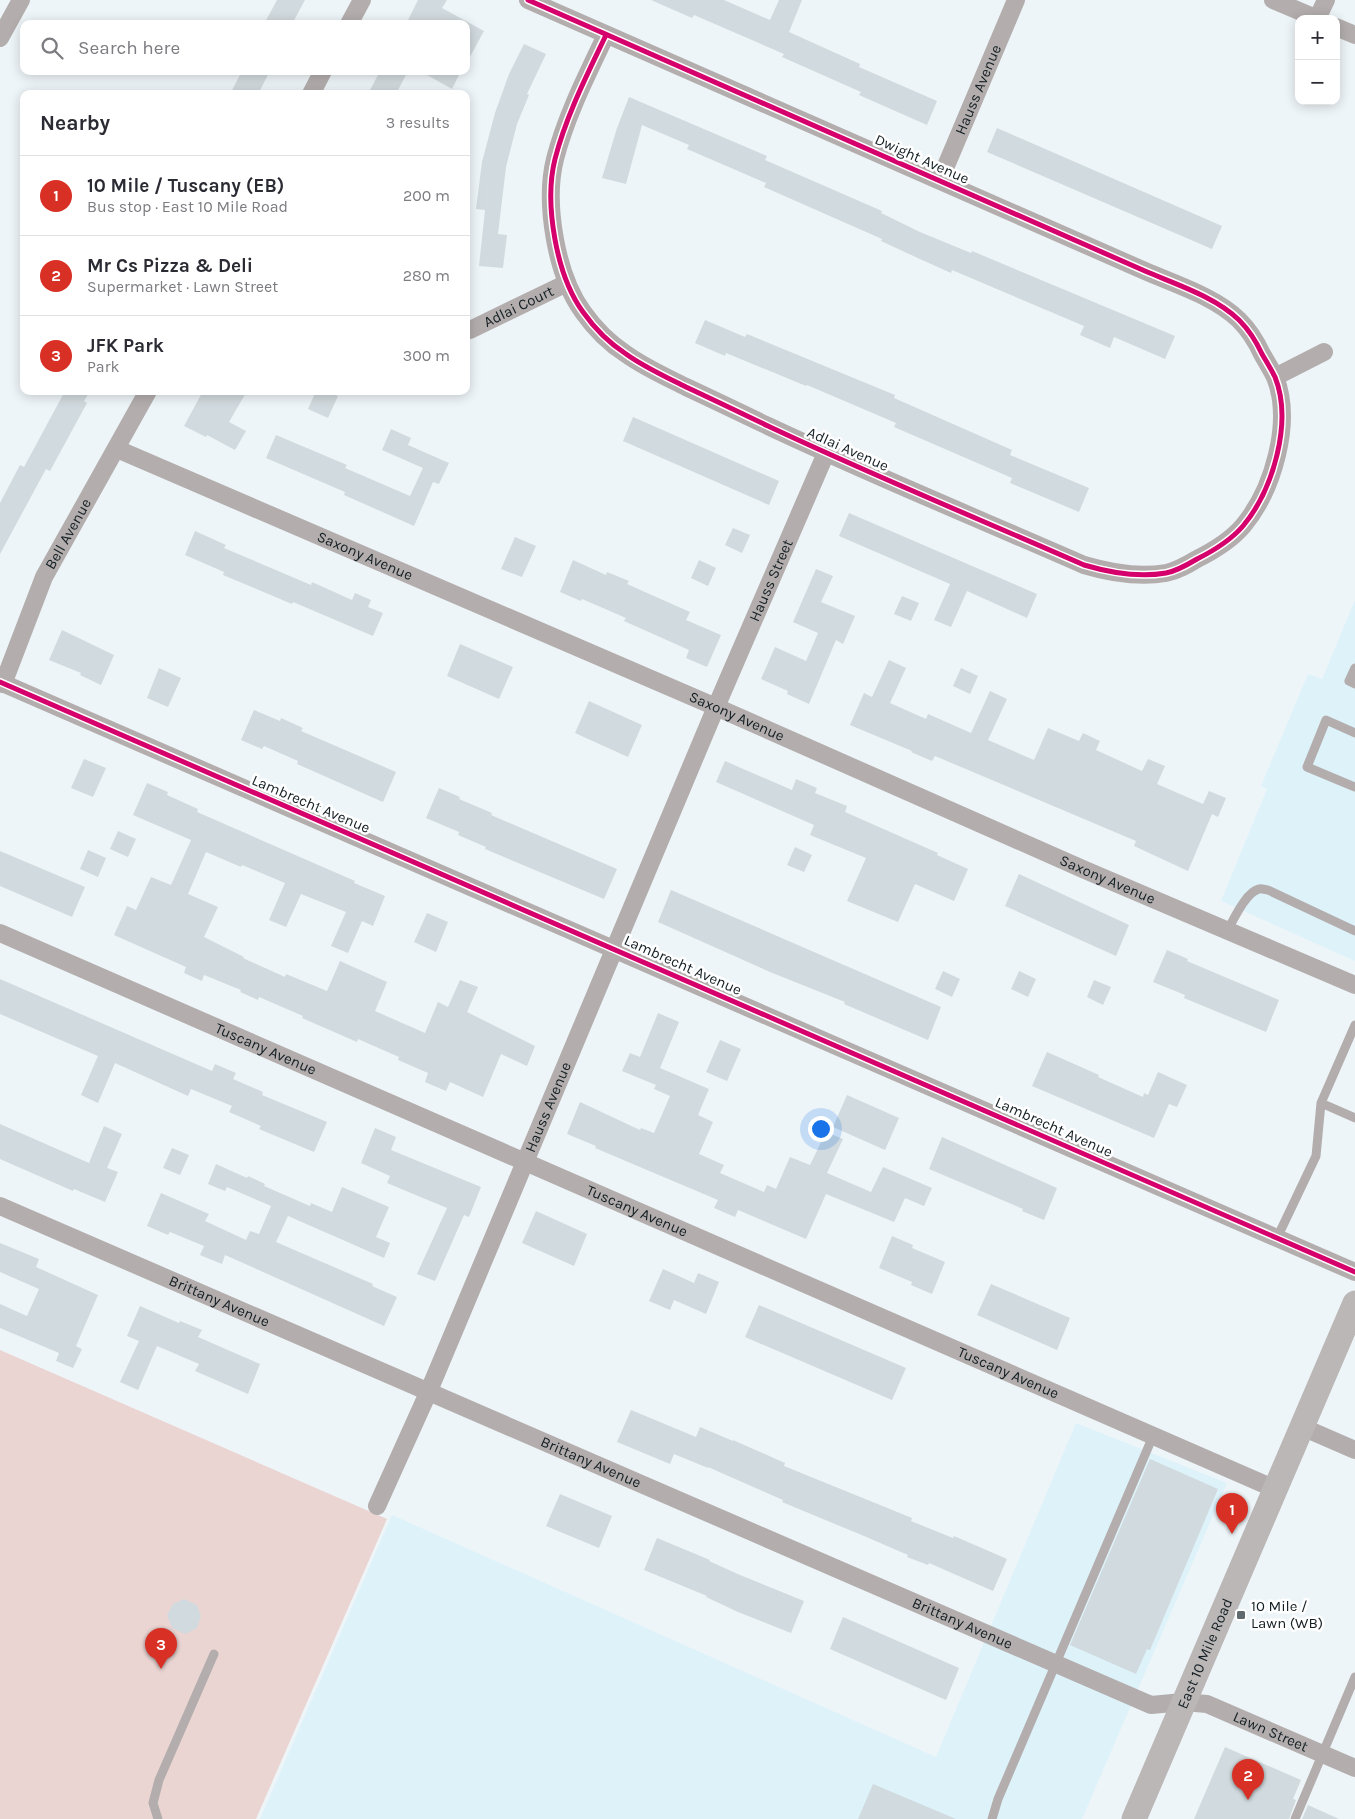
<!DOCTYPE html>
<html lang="en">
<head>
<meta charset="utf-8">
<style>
  :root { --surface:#fff; --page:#f7f7f7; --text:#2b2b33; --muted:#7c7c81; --line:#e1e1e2; --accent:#d93025 }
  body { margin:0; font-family:Karla,sans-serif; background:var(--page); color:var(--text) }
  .controls { position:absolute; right:15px; top:15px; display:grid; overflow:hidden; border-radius:10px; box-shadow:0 2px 12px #0003 }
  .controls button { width:45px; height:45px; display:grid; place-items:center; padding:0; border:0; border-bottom:1px solid var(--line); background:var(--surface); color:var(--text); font:25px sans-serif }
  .you { position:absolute; left:820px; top:1128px; width:18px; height:18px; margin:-12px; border:4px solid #fff; border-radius:50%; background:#1a73e8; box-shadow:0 0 0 8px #1a73e833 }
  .badge { display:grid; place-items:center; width:32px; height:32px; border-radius:50%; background:var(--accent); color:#fff; font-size:16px; font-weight:700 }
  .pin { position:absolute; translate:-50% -41px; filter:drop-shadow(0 1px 2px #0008) }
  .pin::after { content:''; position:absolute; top:26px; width:18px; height:15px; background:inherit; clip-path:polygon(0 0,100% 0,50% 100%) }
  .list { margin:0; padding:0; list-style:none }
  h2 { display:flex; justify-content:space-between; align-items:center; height:65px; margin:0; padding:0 20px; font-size:21px }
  h2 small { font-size:16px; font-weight:400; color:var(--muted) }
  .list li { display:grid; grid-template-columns:32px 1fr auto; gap:15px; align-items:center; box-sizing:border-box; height:80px; padding:0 20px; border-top:1px solid var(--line) }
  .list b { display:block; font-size:19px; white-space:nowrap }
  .list p { margin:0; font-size:16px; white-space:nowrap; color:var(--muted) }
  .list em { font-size:16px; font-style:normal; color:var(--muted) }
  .icon { flex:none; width:28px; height:28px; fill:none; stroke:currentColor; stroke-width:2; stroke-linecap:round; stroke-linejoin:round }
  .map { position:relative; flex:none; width:1355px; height:1819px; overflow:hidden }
  .search { position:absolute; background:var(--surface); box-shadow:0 2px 12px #0003; left:20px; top:20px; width:450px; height:55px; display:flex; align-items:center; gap:12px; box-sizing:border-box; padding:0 18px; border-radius:10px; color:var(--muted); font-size:19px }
  .panel { position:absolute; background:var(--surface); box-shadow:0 2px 12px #0003; left:20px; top:90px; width:450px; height:305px; border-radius:10px }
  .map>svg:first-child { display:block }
  .built { fill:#def2fa }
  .green { fill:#ead5d3 }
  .building { fill:#d1dade }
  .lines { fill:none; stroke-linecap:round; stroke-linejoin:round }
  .lane { stroke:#b3aead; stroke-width:9 }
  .street { stroke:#b3aead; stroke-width:18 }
  .secondary { stroke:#bbb7b7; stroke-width:25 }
  .cycleway-casing { stroke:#fff; stroke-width:8 }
  .cycleway { stroke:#d6006c; stroke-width:5 }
  .poi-dot { fill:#606a6e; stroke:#fff; stroke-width:2 }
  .labels { text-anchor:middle; stroke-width:5; stroke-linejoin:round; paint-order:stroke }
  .street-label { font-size:15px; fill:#141f24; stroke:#fff }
  .poi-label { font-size:15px; fill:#141f24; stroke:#fff; text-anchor:start }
</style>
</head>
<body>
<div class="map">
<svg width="1355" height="1819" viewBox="0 0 1355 1819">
  <rect width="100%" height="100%" fill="#eef5f8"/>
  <path class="built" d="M1355,600V961L1221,901L1267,789L1261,786L1308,674L1322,679Z
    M1076,1423L1227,1483L1082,1819H260L392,1515L936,1757Z"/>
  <path class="green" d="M0,1350L387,1519L256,1819H0Z"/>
  <path class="building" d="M277,0H305L292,24H264Z
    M418,0H447L442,8L484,31L466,64V24H406Z
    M651,0H724L770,20L779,0H802L789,32L860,64L859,67L937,101L927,125L859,95L861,92L782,57L784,54L694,15L692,18Z
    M524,44L546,54L527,94L529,95L517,124L506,167L498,234L507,235L503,268L479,266L485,210L476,209L482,162L495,113L509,74Z
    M242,71H270L258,94H230Z
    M380,71H408L396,94H368Z
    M420,71H461L452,89Z
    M629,97L767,156L765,160L882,211L881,213L920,232L971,253L972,251L1175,336L1165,359L1114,337L1110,348L1080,335L1084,326L952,270L951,273L922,260L881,241L882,239L764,187L766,183L687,149L689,145L642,125L626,184L602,178L617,128Z
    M997,128L1222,226L1212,249L987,152Z
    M705,320L745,337L747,334L895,395L894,398L1012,450L1010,455L1089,488L1079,512L1010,483L1012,478L894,427L896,423L807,385L806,386L726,353L725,356L695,343Z
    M65,391H90L84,401L87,403L50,471L46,469L0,554V503L20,465L24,467Z
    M203,391H247L229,422L246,431L235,450L207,435L206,437L184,426Z
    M316,391H325L338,396L328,418L308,409Z
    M633,417L779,481L769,505L623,441Z
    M391,429L411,438L408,445L449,463L439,484L433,482L414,526L344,495L345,492L266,458L276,435L347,465L345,468L410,496L423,468L382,450Z
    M849,513L1037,594L1027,618L967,591L951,627L934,620L950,584L839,536Z
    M733,528L750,535L742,553L725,545Z
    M195,531L226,545L224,548L311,585L312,582L352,600L355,593L371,600L368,607L383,613L373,636L293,602L292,604L223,575L224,572L185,555Z
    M515,537L536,546L522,577L501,569Z
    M573,560L606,575L607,572L629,581L627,584L690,612L686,620L721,635L707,667L686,658L689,650L624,621L626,618L582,599L581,601L560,592Z
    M699,560L716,568L708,586L691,578Z
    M816,569L833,576L821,602L855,616L843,644L836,640L809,704L787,694L788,691L761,679L775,647L806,661L818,633L793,622Z
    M902,596L919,603L911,621L894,614Z
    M62,630L114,655L101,685L80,675L81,673L49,660Z
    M460,644L513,667L499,699L447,676Z
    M889,660L906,668L890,703L926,719L928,714L971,733L990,691L1007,699L988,740L1034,760L1048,728L1079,741L1083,733L1100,741L1096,750L1142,771L1148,759L1165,766L1157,784L1203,804L1209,791L1226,798L1218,817L1212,814L1188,871L1134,846L1136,841L935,756L932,761L911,752L912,751L850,725L864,693L872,697Z
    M159,668L181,678L168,707L147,698Z
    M961,668L978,676L970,694L953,686Z
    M589,701L642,725L628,757L575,733Z
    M254,710L280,721L281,718L303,728L301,731L396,772L383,802L297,764L298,761L264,746L262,749L241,740Z
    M84,759L106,768L93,797L71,788Z
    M725,761L792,790L796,779L817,788L815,793L847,806L845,812L938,853L937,855L968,869L954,901L915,884L898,922L847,901L866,858L810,835L814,825L716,782Z
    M147,783L168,792L167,795L198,809L197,812L355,881L354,883L385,896L373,926L362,921L348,953L331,946L346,912L301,894L286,927L269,920L285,883L242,865L241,867L206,852L188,894L218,907L204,937L244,957L243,958L285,977L286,974L327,991L340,961L387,982L375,1011L425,1033L438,1002L448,1007L460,980L478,987L467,1012L535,1046L527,1066L501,1054L483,1097L450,1082L446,1091L425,1082L428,1073L398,1060L399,1057L358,1039L357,1042L302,1018L303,1016L259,997L258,1000L240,992L241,990L204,975L202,981L184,973L186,967L114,935L127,906L136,910L151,877L171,885L191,840L133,815Z
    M439,788L460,797L459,799L492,813L491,815L617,869L604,899L485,849L486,847L458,835L459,832L426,818Z
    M118,831L136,839L128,857L110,849Z
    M795,847L812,855L804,872L787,865Z
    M88,850L106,858L98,877L80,869Z
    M0,851L85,887L72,917L0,886Z
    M1019,874L1129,925L1116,956L1005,906Z
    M671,890L941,1007L928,1040L844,1004L845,1002L770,972L658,922Z
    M427,913L448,922L436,952L414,942Z
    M1167,950L1188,959L1187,961L1279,1000L1266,1032L1184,998L1185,995L1153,982Z
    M943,971L960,979L952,997L935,989Z
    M1019,971L1036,979L1028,997L1011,989Z
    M0,979L212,1071L215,1064L236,1073L233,1079L263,1092L262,1095L327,1122L314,1152L259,1129L261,1126L229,1112L232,1106L191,1089L188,1096L115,1063L98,1103L81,1095L98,1056L0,1014Z
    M1094,980L1111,987L1103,1005L1087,997Z
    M658,1013L679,1022L660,1068L709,1089L698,1115L713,1122L699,1154L724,1165L720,1173L764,1192L767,1185L776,1189L790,1157L810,1165L826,1132L843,1139L827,1173L871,1192L883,1167L932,1188L924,1206L905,1198L894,1222L826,1194L806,1239L738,1210L735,1217L714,1208L718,1200L595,1148L596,1146L567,1134L580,1102L640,1130L641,1128L654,1133L670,1096L654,1089L656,1085L622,1071L630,1053L640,1057Z
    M720,1040L741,1049L727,1081L706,1072Z
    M1047,1052L1099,1075L1098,1077L1143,1097L1144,1093L1148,1095L1158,1072L1187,1085L1177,1107L1169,1104L1154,1138L1032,1086Z
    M847,1095L899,1118L885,1150L833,1127Z
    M0,1124L89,1163L104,1126L122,1134L107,1168L118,1172L105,1202L74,1189L73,1191L0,1159Z
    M375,1128L396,1137L391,1150L481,1187L469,1217L464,1215L435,1281L417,1274L447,1208L387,1183L390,1176L361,1163Z
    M942,1137L1057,1188L1044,1220L1022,1211L1023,1209L929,1169Z
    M172,1148L189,1155L180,1175L163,1168Z
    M216,1164L247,1178L248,1176L265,1184L264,1186L310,1206L311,1203L332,1212L342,1187L389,1207L376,1237L390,1243L384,1258L288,1216L276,1242L373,1284L372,1286L397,1297L384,1326L225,1255L222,1264L200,1255L204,1246L170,1232L168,1235L147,1226L161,1193L209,1214L205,1221L246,1240L250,1231L259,1234L271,1206L227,1187L225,1191L208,1184Z
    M536,1211L587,1234L574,1266L522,1243Z
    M892,1236L913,1245L912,1248L945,1262L932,1294L911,1285L912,1282L879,1268Z
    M0,1243L39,1259L36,1267L98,1295L76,1346L82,1349L73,1368L56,1361L59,1353L0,1328V1304L27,1316L39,1289L0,1272Z
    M663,1269L694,1283L698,1273L719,1282L706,1314L674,1300L670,1310L649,1301Z
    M991,1284L1070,1318L1057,1350L977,1315Z
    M759,1305L906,1368L892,1400L745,1337Z
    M140,1306L179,1323L180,1321L202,1330L198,1337L260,1364L248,1394L195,1371L199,1364L157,1346L138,1390L120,1382L139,1341L127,1336Z
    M631,1410L696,1437L700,1427L733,1441V1440L785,1463L784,1466L912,1518L911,1521L953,1538L954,1536L1007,1559L993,1591L929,1563L928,1565L907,1557L908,1555L864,1536L782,1502L783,1500L708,1467V1468L674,1454L670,1464L617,1442Z
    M1150,1459L1218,1489L1150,1650L1147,1649L1136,1674L1070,1645Z
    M560,1494L612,1516L599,1548L546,1526Z
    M657,1538L710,1560L709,1561L740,1575L804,1601L791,1633L738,1612L706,1597L707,1596L644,1570Z
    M184,1599L197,1605L201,1616L197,1628L185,1634L172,1628L167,1615L173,1604Z
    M843,1617L959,1668L946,1700L830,1649Z
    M1225,1747L1301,1780L1293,1799L1296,1800L1289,1819H1194Z
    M873,1784L956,1819H858Z
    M1308,1805L1339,1819H1302Z"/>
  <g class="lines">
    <path class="lane" d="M1355,668L1349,681L1355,684
      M1355,733L1326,720L1307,767L1355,787
      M1227,931C1234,919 1246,892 1259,889C1262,888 1265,890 1268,890L1355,931
      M1321,1103L1355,1118
      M1277,1238L1316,1156L1321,1103L1355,1025
      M158,1819L153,1803L159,1780L214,1654
      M992,1819L998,1799L1153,1436
      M1295,1819L1355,1677"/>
    <g class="street">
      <path d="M528,0L1145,271C1175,284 1216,297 1239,320C1249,330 1256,341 1262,354C1266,361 1271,369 1275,377C1293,422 1273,490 1243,526C1231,540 1213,551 1197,559C1187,565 1177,571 1166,573C1138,578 1111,573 1084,565C979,519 872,475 768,426C741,413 714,400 686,387C666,377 644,367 626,354C609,343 595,329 583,312C556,275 544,203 555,159C566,116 587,75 606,35"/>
      <path d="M1273,0L1318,19"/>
      <path d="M1317,19L1326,0"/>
      <path d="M349,24L362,0"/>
      <path d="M1336,27L1355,35"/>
      <path d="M0,38L21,0"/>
      <path d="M311,94L323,71"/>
      <path id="s1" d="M940,180L1016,0"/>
      <path id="s2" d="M470,330L567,283"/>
      <path d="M1275,377L1324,352"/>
      <path id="s3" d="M117,449L716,707L1085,870L1355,985"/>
      <path d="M0,682L1355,1272"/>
      <path id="s4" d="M3,684L44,577L148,391"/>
      <path id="s5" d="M0,933L1275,1489"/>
      <path id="s6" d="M0,1206L1151,1705L1183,1702L1207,1704L1355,1768"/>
      <path d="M1302,1427L1355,1450"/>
      <path id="s7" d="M377,1506L428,1393L716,707L826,453"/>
    </g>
    <path class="secondary" id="s8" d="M1134,1819L1355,1303"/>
    <defs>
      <path id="cycleway" d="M528,0L1145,271C1175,284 1216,297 1239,320C1249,330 1256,341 1262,354C1266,361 1271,369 1275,377C1293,422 1273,490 1243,526C1231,540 1213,551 1197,559C1187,565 1177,571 1166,573C1138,578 1111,573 1084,565C979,519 872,475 768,426C741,413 714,400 686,387C666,377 644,367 626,354C609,343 595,329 583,312C556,275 544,203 555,159C566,116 587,75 606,35
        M0,682L1355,1272"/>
    </defs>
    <use href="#cycleway" class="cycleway-casing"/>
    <use href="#cycleway" class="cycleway"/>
  </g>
  <rect class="poi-dot" x="1236" y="1610" width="10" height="10" rx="2.5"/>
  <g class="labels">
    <g class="street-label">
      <text dy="5" stroke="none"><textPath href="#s1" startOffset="98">Hauss Avenue</textPath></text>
      <text transform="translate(922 159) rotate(24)" y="5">Dwight Avenue</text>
      <text dy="5" stroke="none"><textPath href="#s2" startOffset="54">Adlai Court</textPath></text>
      <text transform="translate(848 449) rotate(24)" y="5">Adlai Avenue</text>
      <text dy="5" stroke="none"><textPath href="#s4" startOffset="164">Bell Avenue</textPath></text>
      <text dy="5" stroke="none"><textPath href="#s3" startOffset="270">Saxony Avenue</textPath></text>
      <text dy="5" stroke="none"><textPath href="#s7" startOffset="1006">Hauss Street</textPath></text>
      <text dy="5" stroke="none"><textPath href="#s3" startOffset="675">Saxony Avenue</textPath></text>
      <text transform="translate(311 804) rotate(23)" y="5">Lambrecht Avenue</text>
      <text dy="5" stroke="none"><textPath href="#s3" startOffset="1080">Saxony Avenue</textPath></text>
      <text transform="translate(683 965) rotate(24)" y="5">Lambrecht Avenue</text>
      <text dy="5" stroke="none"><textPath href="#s5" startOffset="290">Tuscany Avenue</textPath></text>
      <text dy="5" stroke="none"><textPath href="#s7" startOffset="434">Hauss Avenue</textPath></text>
      <text transform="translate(1054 1127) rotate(24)" y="5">Lambrecht Avenue</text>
      <text dy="5" stroke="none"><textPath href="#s5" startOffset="695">Tuscany Avenue</textPath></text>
      <text dy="5" stroke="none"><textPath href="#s6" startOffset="239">Brittany Avenue</textPath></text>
      <text dy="5" stroke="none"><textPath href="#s5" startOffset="1100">Tuscany Avenue</textPath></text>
      <text dy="5" stroke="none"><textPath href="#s6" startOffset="644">Brittany Avenue</textPath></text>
      <text dy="5" stroke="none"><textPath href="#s6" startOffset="1049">Brittany Avenue</textPath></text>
      <text dy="5" stroke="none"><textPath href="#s8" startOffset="180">East 10 Mile Road</textPath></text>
      <text dy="5" stroke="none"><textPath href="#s6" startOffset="1380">Lawn Street</textPath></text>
    </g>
    <g class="poi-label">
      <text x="1251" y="1611">10 Mile /<tspan x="1251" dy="17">Lawn (WB)</tspan></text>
    </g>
  </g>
</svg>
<div class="controls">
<button>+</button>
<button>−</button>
</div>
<div class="you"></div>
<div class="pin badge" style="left:1232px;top:1534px">1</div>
<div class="pin badge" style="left:1248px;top:1800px">2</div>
<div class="pin badge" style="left:161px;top:1669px">3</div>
<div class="search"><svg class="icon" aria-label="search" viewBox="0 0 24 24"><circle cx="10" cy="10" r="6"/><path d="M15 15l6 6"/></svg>Search here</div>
<section class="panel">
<h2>Nearby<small>3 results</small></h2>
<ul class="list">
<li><span class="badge">1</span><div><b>10 Mile / Tuscany (EB)</b><p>Bus stop · East 10 Mile Road</p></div><em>200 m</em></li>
<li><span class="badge">2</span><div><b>Mr Cs Pizza &amp; Deli</b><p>Supermarket · Lawn Street</p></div><em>280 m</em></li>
<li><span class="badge">3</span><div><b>JFK Park</b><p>Park</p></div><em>300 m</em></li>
</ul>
</section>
</div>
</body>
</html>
